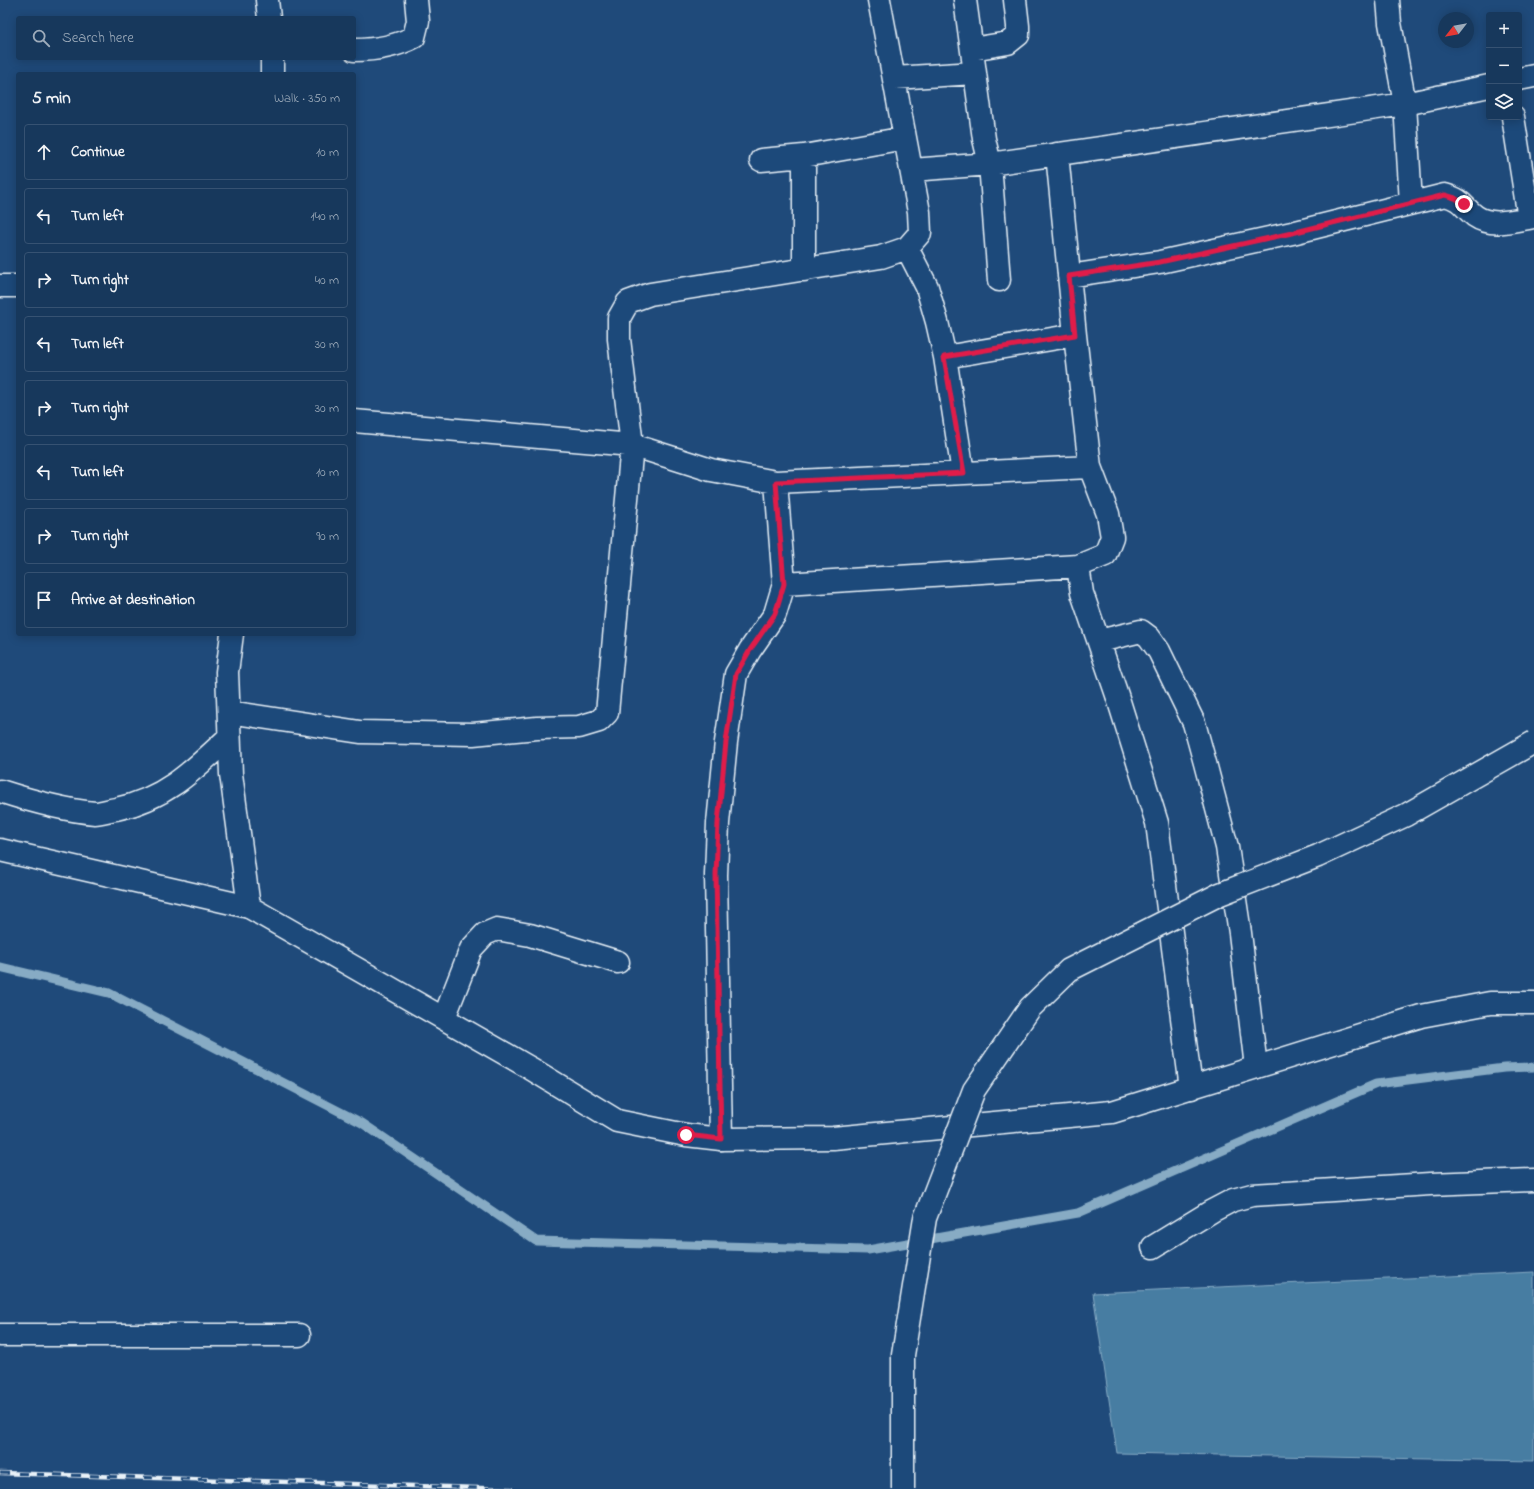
<!DOCTYPE html>
<html lang="en">
<head>
<meta charset="utf-8">
<style>
  :root { --surface:#17385c; --page:#244365; --text:#f1f3f6; --muted:#9eacbb; --line:#365272 }
  body { margin:0; font-family:"Indie Flower",sans-serif; background:var(--page); color:var(--text) }
  .controls { position:absolute; right:12px; top:12px; display:grid; overflow:hidden; border-radius:4px; box-shadow:0 2px 10px #0003 }
  .controls button { width:36px; height:36px; display:grid; place-items:center; padding:0; border:0; border-bottom:1px solid var(--line); background:var(--surface); color:var(--text); font:20px sans-serif }
  .compass { position:absolute; left:1438px; top:12px; width:36px; height:36px; border-radius:50%; background:var(--surface); box-shadow:0 2px 10px #0003; rotate:239deg }
  .stop { position:absolute; width:12px; height:12px; margin:-9px; border:3px solid #e11d48; border-radius:50%; background:#fff }
  .stop.end { background:#e11d48; border-color:#fff; box-shadow:0 1px 4px #0008 }
  .list { margin:0; padding:0; list-style:none }
  h2 { display:flex; justify-content:space-between; align-items:center; height:52px; margin:0; padding:0 16px; font-size:17px }
  h2 small { font-size:13px; font-weight:400; color:var(--muted) }
  .list li { display:grid; grid-template-columns:26px 1fr auto; gap:12px; align-items:center; box-sizing:border-box; height:56px; margin:0 8px 8px; padding:0 8px; border:1px solid var(--line); border-radius:4px }
  .list b { display:block; font-size:15px; white-space:nowrap }
  .list em { font-size:13px; font-style:normal; color:var(--muted) }
  .icon { flex:none; width:22px; height:22px; fill:none; stroke:currentColor; stroke-width:2; stroke-linecap:round; stroke-linejoin:round }
  .map { position:relative; flex:none; width:1534px; height:1489px; overflow:hidden }
  .search { position:absolute; background:var(--surface); box-shadow:0 2px 10px #0003; left:16px; top:16px; width:340px; height:44px; display:flex; align-items:center; gap:10px; box-sizing:border-box; padding:0 14px; border-radius:4px; color:var(--muted); font-size:15px }
  .panel { position:absolute; background:var(--surface); box-shadow:0 2px 10px #0003; left:16px; top:72px; width:340px; height:564px; border-radius:4px }
  .map>svg:first-child { display:block }
  .water { fill:#467da2; stroke:#87abc4 }
  .lines { fill:none; stroke-linecap:round; stroke-linejoin:round }
  .stream { stroke:#87abc4; stroke-width:9 }
  .minor-casing { stroke:#e8f1f8; stroke-width:25 }
  .tertiary-casing { stroke:#e8f1f8; stroke-width:25 }
  .minor { stroke:#1f4a7a; stroke-width:22 }
  .tertiary { stroke:#1f4a7a; stroke-width:22 }
  .rail-casing { stroke:#e8f1f8; stroke-width:4.5 }
  .rail { stroke:#1f4a7a; stroke-width:3; stroke-dasharray:9; stroke-linecap:butt }
  .tertiary-bridge-casing { stroke:#e8f1f8; stroke-width:25; stroke-linecap:butt }
  .tertiary-bridge { stroke:#1f4a7a; stroke-width:22 }
  .route { stroke:#e11d48; stroke-width:5 }
</style>
</head>
<body>
<div class="map">
<svg width="1534" height="1489" viewBox="0 0 1534 1489">
  <rect width="100%" height="100%" fill="#1f4a7a"/>
  <filter id="ink" filterUnits="userSpaceOnUse"><feTurbulence type="fractalNoise" baseFrequency=".025" numOctaves="2"/><feDisplacementMap in="SourceGraphic" scale="8" xChannelSelector="R" yChannelSelector="G"/><feConvolveMatrix kernelMatrix="1 2 1 2 8 2 1 2 1" color-interpolation-filters="sRGB"/></filter>
  <g filter="url(#ink)">
    <path class="water" d="M1534,1272V1461L1117,1453L1093,1293Z"/>
    <g class="lines">
      <path class="stream" d="M0,967L109,993L362,1123L536,1241L868,1250L1078,1213L1376,1084L1504,1068L1534,1067"/>
      <defs>
        <path id="minor" d="M267,0L269,18
          M965,0L984,139L990,164L999,280
          M1388,0L1390,23L1405,104L1411,203
          M972,49L1008,43L1018,35V26L1015,0
          M354,50C376,50 395,47 414,37L418,21L416,0
          M272,74V58
          M894,78L975,73
          M1519,79L1534,76
          M1513,117L1529,218
          M1057,154L1075,335L1090,467L1108,514L1112,537L1105,555L1078,566L1082,593L1117,695L1157,823L1191,1088
          M804,156V270
          M761,160L804,156L905,138
          M912,170L990,164L1405,104L1489,86
          M907,248L927,287L937,322L945,357L963,473
          M1069,276L1160,262L1292,233L1445,195C1463,200 1462,206 1475,216C1492,228 1516,220 1534,217
          M0,286H18
          M945,357L1075,335
          M354,421L632,445L711,470L776,482L1090,467
          M784,584L1078,566
          M232,634L227,672L231,774L249,907
          M1099,641L1141,631L1149,637L1159,651L1194,723L1205,763L1227,847L1240,933L1256,1067
          M229,712L360,732L473,734L537,728L579,727L599,721L607,713L632,445L619,339V318L628,302L650,294L881,257L907,248L920,233L919,212L879,0
          M0,791C31,801 62,810 95,813C101,813 109,810 116,809C165,799 194,770 229,737
          M444,1018L471,949L485,934L497,929L530,935L618,962
          M721,1139L716,875L718,823L726,742L736,674L750,650L775,614L784,584L776,482
          M1153,1247L1212,1211L1233,1200L1252,1195L1430,1184L1534,1180
          M0,1335H299"/>
        <path id="tertiary" d="M0,850L249,907L530,1068L617,1121L686,1135L721,1139L833,1138L1112,1112L1421,1016L1490,1003H1534"/>
      </defs>
      <use href="#minor" class="minor-casing"/>
      <use href="#tertiary" class="tertiary-casing"/>
      <use href="#minor" class="minor"/>
      <use href="#tertiary" class="tertiary"/>
      <defs>
        <path id="rail" d="M0,1473L511,1489"/>
      </defs>
      <use href="#rail" class="rail-casing"/>
      <use href="#rail" class="rail"/>
      <defs>
        <path id="tertiary-bridge" d="M903,1489V1355L925,1218L974,1090L1030,1008L1069,970L1220,894L1318,856L1406,815L1534,742"/>
      </defs>
      <use href="#tertiary-bridge" class="tertiary-bridge-casing"/>
      <use href="#tertiary-bridge" class="tertiary-bridge"/>
    </g>
  </g>
  <g class="lines" filter="url(#ink)">
    <path class="route" d="M686,1135L721,1139L716,875L718,823L726,742L736,674L750,650L775,614L784,584L776,482L964,473L944,357L1075,335L1069,276L1160,262L1292,233L1445,195L1455,198L1464,204"/>
  </g>
</svg>
<div class="controls">
<button>+</button>
<button>−</button>
<button><svg class="icon" aria-label="layers" viewBox="0 0 24 24"><path d="M12 4l9 5-9 5-9-5zM3 14l9 5 9-5"/></svg></button>
</div>
<svg class="compass" viewBox="-18 -18 36 36"><path d="M0-13l5 13h-10z" fill="#e53935"/><path d="M0 13l5-13h-10z" fill="#9eacbb"/></svg>
<div class="stop" style="left:686px;top:1135px"></div>
<div class="stop end" style="left:1464px;top:204px"></div>
<div class="search"><svg class="icon" aria-label="search" viewBox="0 0 24 24"><circle cx="10" cy="10" r="6"/><path d="M15 15l6 6"/></svg>Search here</div>
<section class="panel">
<h2>5 min<small>Walk · 350 m</small></h2>
<ul class="list">
<li><svg class="icon" aria-label="ahead" viewBox="0 0 24 24"><path d="M12 20V5M6 11l6-6 6 6"/></svg><div><b>Continue</b></div><em>10 m</em></li>
<li><svg class="icon" aria-label="left" viewBox="0 0 24 24"><path d="M17 20v-9H6M10 6l-5 5 5 5"/></svg><div><b>Turn left</b></div><em>140 m</em></li>
<li><svg class="icon" aria-label="right" viewBox="0 0 24 24"><path d="M7 20v-9h11M14 6l5 5-5 5"/></svg><div><b>Turn right</b></div><em>40 m</em></li>
<li><svg class="icon" aria-label="left" viewBox="0 0 24 24"><path d="M17 20v-9H6M10 6l-5 5 5 5"/></svg><div><b>Turn left</b></div><em>30 m</em></li>
<li><svg class="icon" aria-label="right" viewBox="0 0 24 24"><path d="M7 20v-9h11M14 6l5 5-5 5"/></svg><div><b>Turn right</b></div><em>30 m</em></li>
<li><svg class="icon" aria-label="left" viewBox="0 0 24 24"><path d="M17 20v-9H6M10 6l-5 5 5 5"/></svg><div><b>Turn left</b></div><em>10 m</em></li>
<li><svg class="icon" aria-label="right" viewBox="0 0 24 24"><path d="M7 20v-9h11M14 6l5 5-5 5"/></svg><div><b>Turn right</b></div><em>90 m</em></li>
<li><svg class="icon" aria-label="arrive" viewBox="0 0 24 24"><path d="M6 21V4h12l-3 4 3 4H6"/></svg><div><b>Arrive at destination</b></div></li>
</ul>
</section>
</div>
</body>
</html>
